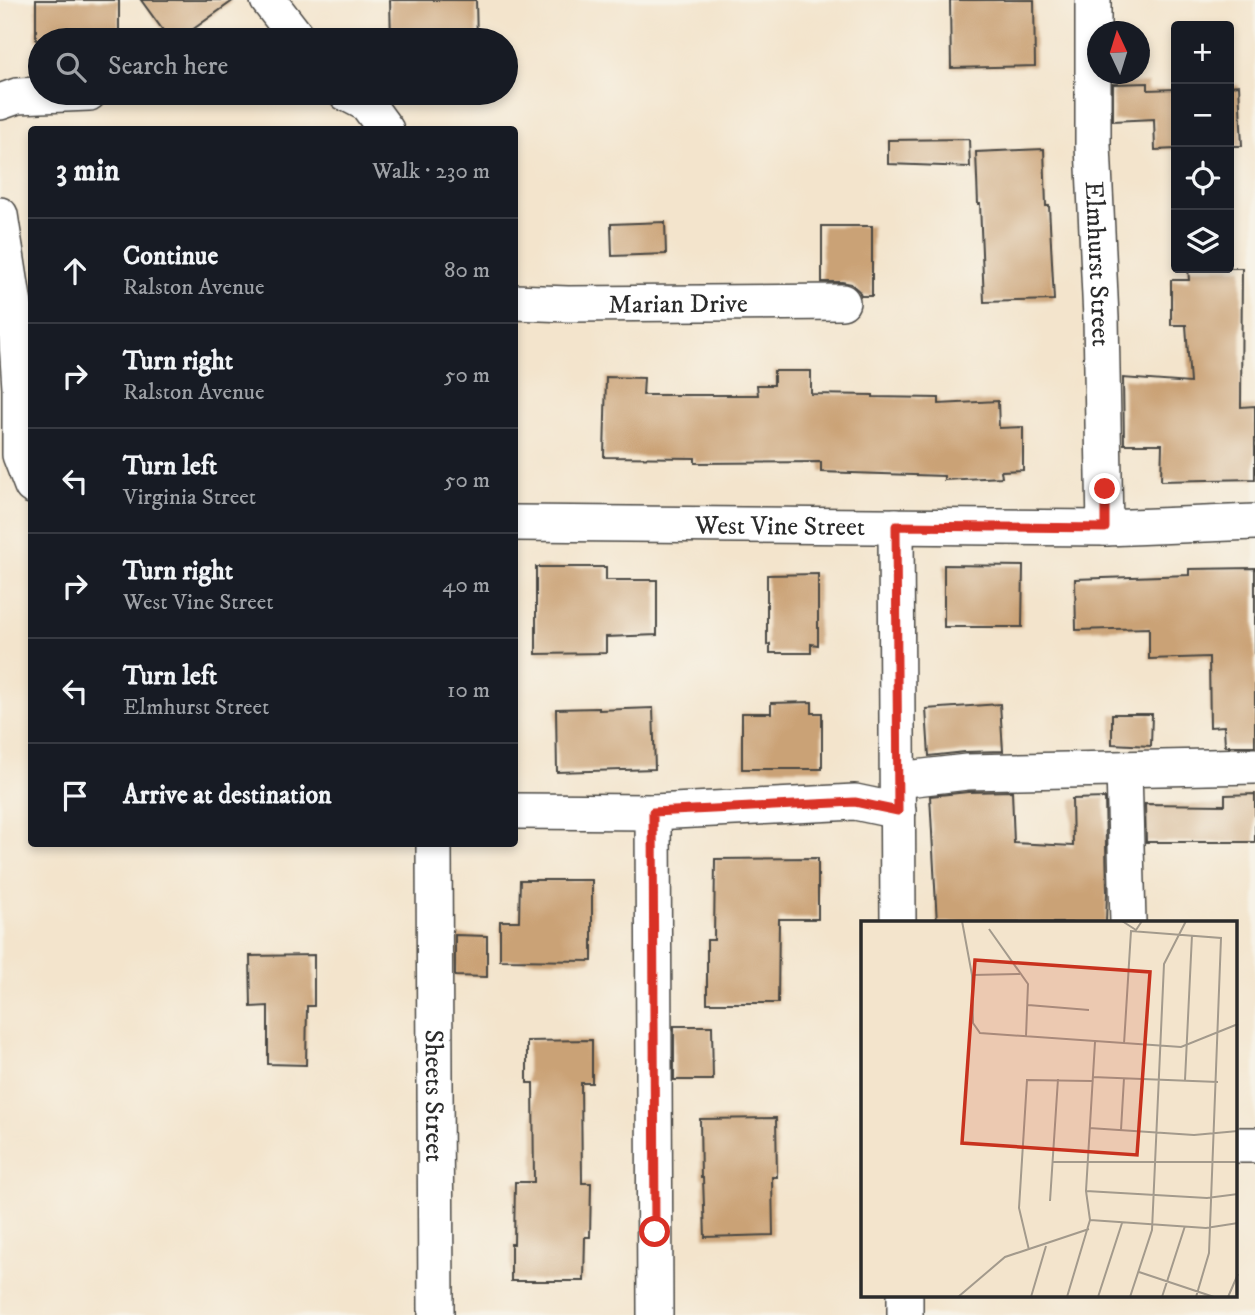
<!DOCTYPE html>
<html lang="en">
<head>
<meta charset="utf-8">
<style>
  :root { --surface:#171b24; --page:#20242c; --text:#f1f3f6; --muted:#9ea1a6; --line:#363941 }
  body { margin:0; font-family:"IM FELL DW Pica",serif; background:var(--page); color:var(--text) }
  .controls { position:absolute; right:21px; top:21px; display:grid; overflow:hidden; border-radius:7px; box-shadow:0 4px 10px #0003 }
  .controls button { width:63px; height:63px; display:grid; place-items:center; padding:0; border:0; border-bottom:2px solid var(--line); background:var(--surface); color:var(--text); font:35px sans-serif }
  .compass { position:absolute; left:1087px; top:21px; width:63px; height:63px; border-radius:50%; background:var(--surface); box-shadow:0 4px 10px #0003; rotate:356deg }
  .stop { position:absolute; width:21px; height:21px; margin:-16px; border:5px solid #d93025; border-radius:50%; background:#fff }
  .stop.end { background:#d93025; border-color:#fff; box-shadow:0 2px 7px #0008 }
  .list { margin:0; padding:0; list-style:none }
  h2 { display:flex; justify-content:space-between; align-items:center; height:91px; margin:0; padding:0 28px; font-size:30px }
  h2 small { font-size:23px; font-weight:400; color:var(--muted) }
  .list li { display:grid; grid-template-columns:46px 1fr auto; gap:21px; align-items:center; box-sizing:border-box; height:105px; padding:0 28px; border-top:2px solid var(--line) }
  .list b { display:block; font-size:26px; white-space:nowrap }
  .list p { margin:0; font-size:23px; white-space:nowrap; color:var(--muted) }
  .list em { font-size:23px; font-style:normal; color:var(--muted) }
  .icon { flex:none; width:38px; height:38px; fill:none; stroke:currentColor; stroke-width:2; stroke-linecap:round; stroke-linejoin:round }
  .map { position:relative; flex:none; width:1255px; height:1315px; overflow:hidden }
  .search { position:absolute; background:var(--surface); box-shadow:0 4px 10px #0003; left:28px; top:28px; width:490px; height:77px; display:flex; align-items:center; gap:18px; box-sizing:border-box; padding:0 24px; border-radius:38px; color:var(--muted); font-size:26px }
  .panel { position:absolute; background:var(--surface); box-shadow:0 4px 10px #0003; left:28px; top:126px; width:490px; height:721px; border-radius:7px }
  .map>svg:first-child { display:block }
  .building { fill:#caa276 }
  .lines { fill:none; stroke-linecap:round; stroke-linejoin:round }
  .minor-casing { stroke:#494743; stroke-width:38 }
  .minor { stroke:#fff; stroke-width:35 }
  .route { stroke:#d93025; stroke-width:9 }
  .labels { text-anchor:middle; stroke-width:6; stroke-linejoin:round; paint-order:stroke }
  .street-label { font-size:26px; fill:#2b2b2b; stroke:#f7f3e8 }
  .inset-road { fill:none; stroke:#a39a8c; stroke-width:2 }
  .view { fill:#c8321e; fill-opacity:0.15; stroke:#c8321e; stroke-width:3.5 }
  .inset-edge { fill:none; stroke:#2b2b2b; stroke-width:3.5 }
</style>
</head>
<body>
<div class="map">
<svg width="1255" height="1315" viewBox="0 0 1255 1315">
  <rect width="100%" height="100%" fill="#f7f3e8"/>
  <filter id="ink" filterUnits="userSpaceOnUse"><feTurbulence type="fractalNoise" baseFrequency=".0143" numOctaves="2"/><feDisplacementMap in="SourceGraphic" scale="14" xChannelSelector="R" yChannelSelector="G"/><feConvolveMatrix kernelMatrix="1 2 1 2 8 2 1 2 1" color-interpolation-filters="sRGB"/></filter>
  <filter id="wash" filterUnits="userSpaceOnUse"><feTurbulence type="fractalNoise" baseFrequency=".00686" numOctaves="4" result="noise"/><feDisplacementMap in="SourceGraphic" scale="28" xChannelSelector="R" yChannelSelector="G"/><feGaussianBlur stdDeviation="1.57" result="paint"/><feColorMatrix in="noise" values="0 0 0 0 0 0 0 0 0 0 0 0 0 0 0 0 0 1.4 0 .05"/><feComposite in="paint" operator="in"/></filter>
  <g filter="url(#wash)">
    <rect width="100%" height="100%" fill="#f3e4cc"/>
    <g id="blocks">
      <path class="building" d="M36,0H119V40H36Z
        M141,0H234L178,40H170Z
        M390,0H476L477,40H391Z
        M950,0H1034L1035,66L951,68Z
        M1148,83V90L1176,89V149L1155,150L1154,119L1113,121V84Z
        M1239,85L1242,146H1229V86Z
        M969,139L970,167L888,164V140Z
        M1044,149L1046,206H1049L1054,300L984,302L980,204H978L976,152Z
        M665,222L666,254L612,256L611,224Z
        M822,226H872V296H861L859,291L851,284L842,282H822Z
        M1188,268H1242L1241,407L1255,406V479L1161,481L1162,444H1124L1123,378L1190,383L1186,325H1171V280H1189Z
        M774,371H811V394L873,395V397L939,398V404L998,401L999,428L1023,427V470L1001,471L1002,477L944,480V476L821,472V462L695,463V458L604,457L606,377L644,378L643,395H758L757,385H774Z
        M944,565L1023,566L1022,627H944Z
        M536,567H606V580H657V635L606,637V653L536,654Z
        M1255,568V746H1225L1224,726L1210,727L1209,657L1149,659V628L1076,630L1075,579L1189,575V569Z
        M818,574V645L811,644V653H770V644L767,645V575Z
        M812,702V713H822V769H742V713H771V703Z
        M1000,704L1003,751L965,752L929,756L926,709Z
        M599,708V710L653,708L655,769L557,772L556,709Z
        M1112,714H1152L1151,746L1112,744Z
        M1012,791L1014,843L1073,846L1072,799L1105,798L1107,892L1106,923H937L930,796L968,792Z
        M1255,794V842H1146L1145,804L1225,805V795Z
        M818,858V919H779L778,1003H707V940H714L715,859Z
        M520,880H592V961L500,960V921H519Z
        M455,935L487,936V977L455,976Z
        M314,955V1006H307L306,1065L268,1064V1006L251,1007L250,956Z
        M674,1026H712L713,1080H674Z
        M592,1040V1083H581L582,1183H591L590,1237H585L584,1281H511V1244H514L515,1182H534L533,1083H527V1041Z
        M776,1118L777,1177H772L773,1235L705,1237L703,1178H701L700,1119Z"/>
    </g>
  </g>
  <g filter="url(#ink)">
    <use href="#blocks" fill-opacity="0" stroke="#494743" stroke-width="2"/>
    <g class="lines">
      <defs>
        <g id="minor">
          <path d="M268,0L299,40"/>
          <path id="s1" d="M1093,0V145L1101,318L1105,528"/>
          <path d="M346,93L367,104L386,130"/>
          <path d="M0,102L17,96L89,93"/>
          <path d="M0,215L15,311L20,388V455L32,486"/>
          <path id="s2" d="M514,302L568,304L842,302"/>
          <path id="s3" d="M514,523L1105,528L1255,522"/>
          <path d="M896,526L898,923"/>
          <path d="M1124,769L1128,923"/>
          <path d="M898,780L967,772L1255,766"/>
          <path d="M514,811L653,812L855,802L898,811"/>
          <path d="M653,812L655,1315"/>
          <path id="s4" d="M434,844L436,1315"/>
          <path d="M1236,1145H1255"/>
          <path d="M905,1296V1315"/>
        </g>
      </defs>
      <use href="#minor" class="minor-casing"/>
      <use href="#minor" class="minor"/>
    </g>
  </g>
  <g class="lines" filter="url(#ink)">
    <path class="route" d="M655,1232L653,812L855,802L898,811L896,526L1105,528V489"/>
  </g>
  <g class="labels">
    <g class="street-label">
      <text dy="9" stroke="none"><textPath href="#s1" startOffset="264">Elmhurst Street</textPath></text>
      <text dy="9" stroke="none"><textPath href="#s2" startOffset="164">Marian Drive</textPath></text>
      <text dy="9" stroke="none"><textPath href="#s3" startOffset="266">West Vine Street</textPath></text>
      <text dy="9" stroke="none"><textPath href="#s4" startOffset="252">Sheets Street</textPath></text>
    </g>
  </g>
  <g transform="translate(861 921)">
    <rect width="376" height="376" fill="#f3e4cc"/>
    <path class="inset-road" d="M101,0L111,54L112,102L119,112L320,126L377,103M261,0L275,9L281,0M128,8L167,63L165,115M111,54L159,53M167,84L228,89M263,123L270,10L360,17L348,332L335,376M231,156L357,161M324,159L331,14M228,207L333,214L377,210M260,209L263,157M191,241H377M225,270L346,277L377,273M189,280L197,158M229,299L345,307L377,302M168,329L158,287L166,159L231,160M278,351L353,376M97,376L144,336L228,308M170,376L185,325M206,376L229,299L225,270L234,121M237,376L261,302M269,376L291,309L303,43L325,0M301,376L324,305M367,376L377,353"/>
    <path class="view" d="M114,39L289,51L276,234L101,222Z"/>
    <rect width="376" height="376" class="inset-edge"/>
  </g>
</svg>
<div class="controls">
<button>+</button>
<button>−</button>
<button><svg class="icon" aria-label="locate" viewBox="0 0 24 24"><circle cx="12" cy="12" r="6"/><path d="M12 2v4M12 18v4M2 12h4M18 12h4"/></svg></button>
<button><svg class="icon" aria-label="layers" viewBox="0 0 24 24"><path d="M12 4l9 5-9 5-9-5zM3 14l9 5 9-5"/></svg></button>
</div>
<svg class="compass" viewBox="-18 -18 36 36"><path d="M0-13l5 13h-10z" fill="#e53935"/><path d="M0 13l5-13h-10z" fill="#9ea1a6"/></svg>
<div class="stop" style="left:655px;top:1232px"></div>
<div class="stop end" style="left:1105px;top:489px"></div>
<div class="search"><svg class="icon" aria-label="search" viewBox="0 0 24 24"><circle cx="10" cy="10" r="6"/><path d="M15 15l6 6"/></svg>Search here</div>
<section class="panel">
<h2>3 min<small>Walk · 230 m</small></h2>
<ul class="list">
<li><svg class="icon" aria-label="ahead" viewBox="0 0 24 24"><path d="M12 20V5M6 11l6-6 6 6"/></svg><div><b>Continue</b><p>Ralston Avenue</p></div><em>80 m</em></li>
<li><svg class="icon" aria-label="right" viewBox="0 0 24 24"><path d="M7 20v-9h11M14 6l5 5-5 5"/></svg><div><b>Turn right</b><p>Ralston Avenue</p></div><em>50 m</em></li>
<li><svg class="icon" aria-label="left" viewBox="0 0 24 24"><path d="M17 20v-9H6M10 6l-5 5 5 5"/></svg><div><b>Turn left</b><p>Virginia Street</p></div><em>50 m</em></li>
<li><svg class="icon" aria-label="right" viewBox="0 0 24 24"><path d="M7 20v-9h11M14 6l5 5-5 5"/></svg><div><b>Turn right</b><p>West Vine Street</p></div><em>40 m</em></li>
<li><svg class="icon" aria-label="left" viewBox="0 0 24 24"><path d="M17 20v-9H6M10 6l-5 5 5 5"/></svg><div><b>Turn left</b><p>Elmhurst Street</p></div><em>10 m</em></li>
<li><svg class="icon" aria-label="arrive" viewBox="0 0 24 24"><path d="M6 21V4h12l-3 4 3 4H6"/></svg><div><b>Arrive at destination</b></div></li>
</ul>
</section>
</div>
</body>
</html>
